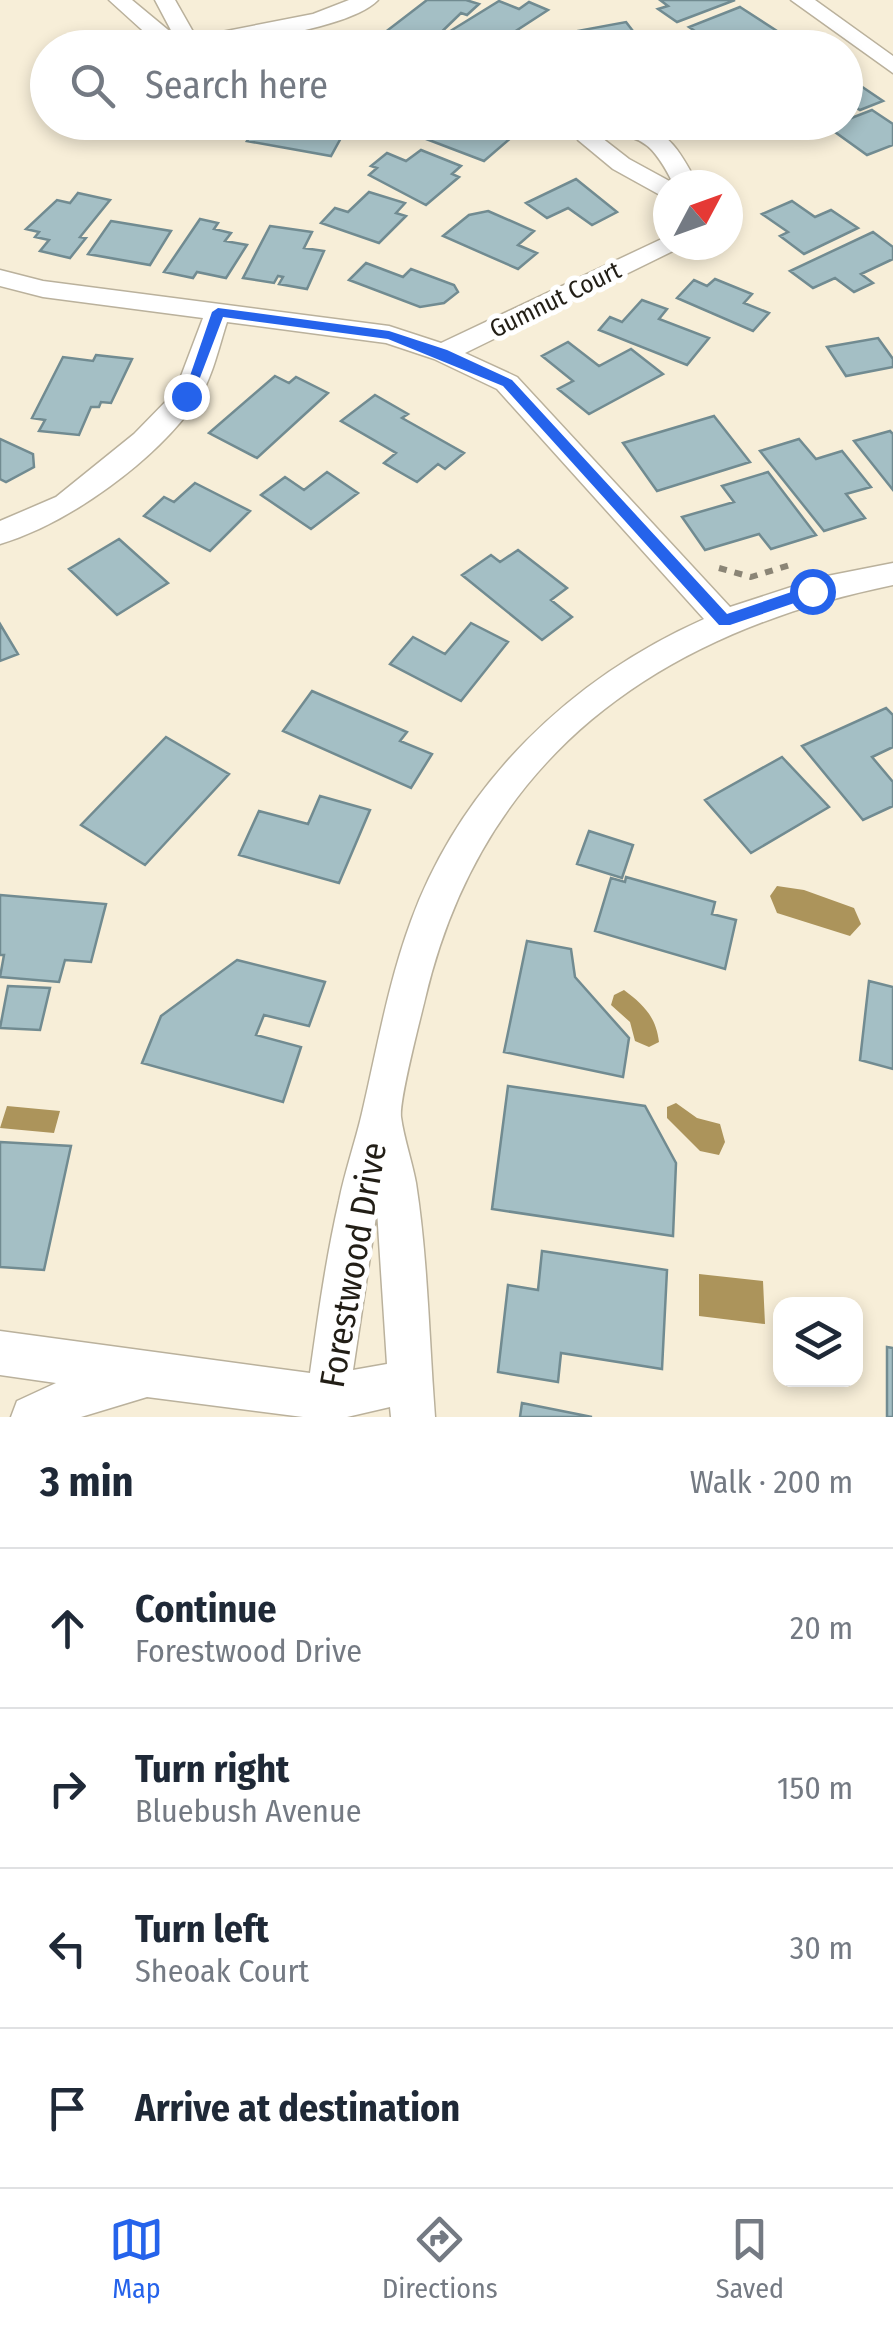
<!DOCTYPE html>
<html lang="en">
<head>
<meta charset="utf-8">
<style>
  :root { --surface:#fff; --page:#f6f6f7; --text:#1f2937; --muted:#747a83; --line:#e0e1e3; --accent:#2563eb }
  body { margin:0; font-family:"Fira Sans Condensed",sans-serif; background:var(--page); color:var(--text) }
  .controls { position:absolute; right:30px; bottom:30px; display:grid; overflow:hidden; border-radius:20px; box-shadow:0 5px 15px #0003 }
  .controls button { width:90px; height:90px; display:grid; place-items:center; padding:0; border:0; border-bottom:2px solid var(--line); background:var(--surface); color:var(--text); font:50px sans-serif }
  .compass { position:absolute; left:653px; top:170px; width:90px; height:90px; border-radius:50%; background:var(--surface); box-shadow:0 5px 15px #0003; rotate:49deg }
  .stop { position:absolute; width:30px; height:30px; margin:-22px; border:8px solid #2563eb; border-radius:50%; background:#fff }
  .stop.end { background:#2563eb; border-color:#fff; box-shadow:0 2px 10px #0008 }
  .list { margin:0; padding:0; list-style:none }
  h2 { display:flex; justify-content:space-between; align-items:center; height:130px; margin:0; padding:0 40px; font-size:42px }
  h2 small { font-size:32px; font-weight:400; color:var(--muted) }
  .list li { display:grid; grid-template-columns:65px 1fr auto; gap:30px; align-items:center; box-sizing:border-box; height:160px; padding:0 40px; border-top:2px solid var(--line) }
  .list b { display:block; font-size:38px; white-space:nowrap }
  .list p { margin:0; font-size:32px; white-space:nowrap; color:var(--muted) }
  .list em { font-size:32px; font-style:normal; color:var(--muted) }
  .icon { flex:none; width:55px; height:55px; fill:none; stroke:currentColor; stroke-width:2; stroke-linecap:round; stroke-linejoin:round }
  .map { position:relative; flex:none; width:893px; height:1417px; overflow:hidden }
  .search { position:absolute; background:var(--surface); box-shadow:0 5px 15px #0003; left:30px; right:30px; top:30px; height:110px; display:flex; align-items:center; gap:25px; box-sizing:border-box; padding:0 35px; border-radius:55px; color:var(--muted); font-size:38px }
  .sheet { height:770px; background:var(--surface) }
  nav { display:flex; justify-content:space-around; align-items:center; box-sizing:border-box; height:140px; border-top:2px solid var(--line); background:var(--surface); font-size:28px; color:var(--muted) }
  nav a { display:grid; justify-items:center; gap:5px }
  nav .on { color:var(--accent) }
  .map>svg:first-child { display:block }
  .water { fill:#ac945b }
  .building { fill:#a4bfc5; stroke:#718b91; stroke-width:2.5 }
  .lines { fill:none; stroke-linecap:round; stroke-linejoin:round }
  .minor-casing { stroke:#bab19c; stroke-width:3 }
  .path { stroke:#8b8576; stroke-width:6; stroke-dasharray:8 8; stroke-linecap:butt }
  .minor { fill:#fff; fill-rule:evenodd }
  .route { fill:#2563eb }
  .labels { text-anchor:middle; stroke-width:10; stroke-linejoin:round; paint-order:stroke }
  .far-street-label { font-size:25px; fill:#221e16; stroke:#fff }
  .near-street-label { font-size:35px; fill:#221e16; stroke:#fff }
</style>
</head>
<body>
<div class="map">
<svg width="893" height="1417" viewBox="0 0 893 1417">
  <rect width="100%" height="100%" fill="#f7eed8"/>
  <path class="water" d="M777,886L804,890L854,908L861,924L850,936L777,913L770,896Z
    M624,990C644,1005 656,1017 659,1042L649,1047L635,1041L630,1022L611,1005L614,995Z
    M676,1103L697,1118L720,1124L725,1142L719,1155L700,1151L667,1118V1107Z
    M7,1106L60,1111L54,1133L0,1128Z
    M699,1274L763,1281L765,1324L699,1316Z"/>
  <path class="building" d="M427,0H466L479,4L467,15L461,13L425,48L384,33Z
    M660,0H735L677,22L658,9L668,6Z
    M499,1L519,9L529,2L548,10L491,47L452,30Z
    M740,7L777,31L748,43L744,40L720,48L689,27Z
    M626,22L646,48H528L523,41Z
    M794,36L811,48H760Z
    M846,76L883,101L860,110L846,102Z
    M872,110L893,124V145L867,155L828,127Z
    M260,122H325L319,133L342,136L331,156L247,141Z
    M439,122H461L480,130L495,122L519,131L484,161L421,137Z
    M421,150L461,166L452,174L459,177L426,205L369,175L377,168L371,166L387,153L406,161Z
    M576,179L617,212L592,225L568,208L547,218L526,203Z
    M369,192L405,203L396,213L406,216L379,243L321,223L335,208L348,212Z
    M78,193L110,200L80,237L86,238L70,258L40,251L49,240L35,237L39,232L26,229L57,200L70,203Z
    M792,201L815,217L831,210L858,228L804,254L780,236L788,232L762,214Z
    M488,211L534,231L518,245L537,253L518,269L443,236L469,215Z
    M200,219L218,223L214,229L231,233L225,241L247,245L226,278L197,272L193,278L164,272Z
    M111,221L171,231L150,265L88,254Z
    M270,226L312,232L304,248L324,251L307,289L279,284L283,277L278,276L274,283L243,278Z
    M873,232L893,247V259L861,274L873,283L854,292L835,278L813,288L790,271Z
    M366,263L403,277L411,269L454,285L458,292L444,303L420,307L349,280Z
    M715,279L752,294L744,303L769,313L753,331L677,298L694,280L707,286Z
    M642,300L667,309L659,319L709,338L687,365L599,330L610,317L622,322Z
    M878,338L893,359V367L846,376L827,347Z
    M568,342L599,366L631,349L663,374L589,414L558,389L573,381L542,356Z
    M96,355L132,359L111,403L101,402L99,407H91L79,435L39,431L45,420L32,418L63,357L93,361Z
    M275,376L289,383L296,377L328,393L257,458L209,433Z
    M375,395L408,414L402,418L464,453L445,469L438,464L417,482L384,463L396,453L341,421Z
    M714,416L750,462L657,491L623,443Z
    M890,431L893,434V490L854,441Z
    M0,439L33,454L34,467L6,482L0,479Z
    M799,439L816,459L842,451L871,487L846,494L865,518L824,531L760,451Z
    M327,472L358,493L311,529L261,495L285,477L304,490Z
    M768,472L816,535L771,549L759,534L705,550L682,517L734,502L722,486Z
    M195,483L250,511L210,551L144,516L164,497L174,502Z
    M119,539L168,583L117,615L69,569Z
    M518,550L567,588L551,600L572,617L542,640L462,575L491,555L500,562Z
    M471,623L508,642L461,701L390,664L413,637L445,654Z
    M0,624L18,654L0,661Z
    M312,691L407,732L400,741L432,754L411,788L283,731Z
    M886,708L893,715V747L872,757L893,782V806L863,820L802,746Z
    M166,737L229,774L145,865L81,825Z
    M782,757L829,807L751,853L705,800Z
    M320,796L370,810L339,883L239,855L259,811L308,824Z
    M589,831L633,845L622,878L577,864Z
    M626,877L715,902L712,914L736,920L725,969L595,931L611,878L625,882Z
    M0,895L106,904L91,962L65,960L59,982L0,977L4,955H0Z
    M527,941L571,949L575,977L629,1038L623,1077L504,1052Z
    M237,960L325,982L309,1026L264,1015L256,1035L301,1047L283,1102L142,1063L161,1016Z
    M869,981L893,987V1069L860,1060Z
    M8,986L50,988L40,1030L0,1028Z
    M508,1086L645,1106L676,1163L673,1236L492,1209Z
    M0,1142L71,1146L44,1270L0,1267Z
    M542,1251L667,1270L662,1369L561,1353L558,1382L498,1372L508,1285L538,1290Z
    M887,1347L893,1348V1417H887Z
    M522,1403L592,1417H520Z"/>
  <g class="lines">
    <defs>
      <path id="minor" d="M109,0H132L173,34L155,0H175L196,37L313,14L349,0H378C347,32 208,48 162,48Z
        M791,0H815L893,56V73Z
        M636,122C670,131 682,155 698,185H668V197L660,195L613,169L578,140L589,123ZM605,135C644,133 656,150 673,183L629,159L602,138Z
        M668,236V245H680L677,249L465,353L517,377L730,607L822,577L893,563V585C659,633 482,756 425,999C420,1020 399,1100 401,1117C404,1139 412,1161 416,1183C428,1260 429,1340 435,1417H391L390,1407L347,1417H303L147,1397L81,1417H11L17,1401L56,1383L0,1375V1331L310,1373C318,1316 326,1258 339,1201C345,1171 355,1143 362,1113C377,1049 388,983 411,921C461,784 571,678 704,619L497,389L434,359L386,343L227,322C219,346 212,380 197,401C155,461 70,523 0,544V521L56,497L134,434L175,392L203,318L43,297L0,286V270L43,281L389,326L441,343ZM377,1210L387,1364L353,1370Z"/>
    </defs>
    <use href="#minor" class="minor-casing"/>
    <path class="path" d="M719,568L751,577L793,564"/>
    <use href="#minor" class="minor"/>
  </g>
  <path class="route" d="M218,308L389,331L447,350L512,380L727,614L812,585L820,591L818,595L730,625H719L503,386L388,339L223,317L193,396L182,399L212,312Z"/>
  <g class="labels">
    <g class="far-street-label">
      <text transform="translate(555 299) rotate(-26)" y="9">Gumnut Court</text>
    </g>
    <g class="near-street-label">
      <text transform="translate(353 1265) rotate(-80)" y="12">Forestwood Drive</text>
    </g>
  </g>
</svg>
<div class="controls">
<button><svg class="icon" aria-label="layers" viewBox="0 0 24 24"><path d="M12 4l9 5-9 5-9-5zM3 14l9 5 9-5"/></svg></button>
</div>
<svg class="compass" viewBox="-18 -18 36 36"><path d="M0-13l5 13h-10z" fill="#e53935"/><path d="M0 13l5-13h-10z" fill="#747a83"/></svg>
<div class="stop" style="left:812px;top:591px"></div>
<div class="stop end" style="left:186px;top:396px"></div>
<div class="search"><svg class="icon" aria-label="search" viewBox="0 0 24 24"><circle cx="10" cy="10" r="6"/><path d="M15 15l6 6"/></svg>Search here</div>
</div>
<section class="sheet">
<h2>3 min<small>Walk · 200 m</small></h2>
<ul class="list">
<li><svg class="icon" aria-label="ahead" viewBox="0 0 24 24"><path d="M12 20V5M6 11l6-6 6 6"/></svg><div><b>Continue</b><p>Forestwood Drive</p></div><em>20 m</em></li>
<li><svg class="icon" aria-label="right" viewBox="0 0 24 24"><path d="M7 20v-9h11M14 6l5 5-5 5"/></svg><div><b>Turn right</b><p>Bluebush Avenue</p></div><em>150 m</em></li>
<li><svg class="icon" aria-label="left" viewBox="0 0 24 24"><path d="M17 20v-9H6M10 6l-5 5 5 5"/></svg><div><b>Turn left</b><p>Sheoak Court</p></div><em>30 m</em></li>
<li><svg class="icon" aria-label="arrive" viewBox="0 0 24 24"><path d="M6 21V4h12l-3 4 3 4H6"/></svg><div><b>Arrive at destination</b></div></li>
</ul>
</section>
<nav>
<a class="on"><svg class="icon" aria-label="map" viewBox="0 0 24 24"><path d="M3 6l6-2 6 2 6-2v14l-6 2-6-2-6 2zM9 4v14M15 6v14"/></svg>Map</a>
<a><svg class="icon" aria-label="directions" viewBox="0 0 24 24"><path d="M12 3l9 9-9 9-9-9zM9 14v-3h6M13 9l2 2-2 2"/></svg>Directions</a>
<a><svg class="icon" aria-label="saved" viewBox="0 0 24 24"><path d="M7 4h10v16l-5-4-5 4z"/></svg>Saved</a>
</nav>
</body>
</html>
